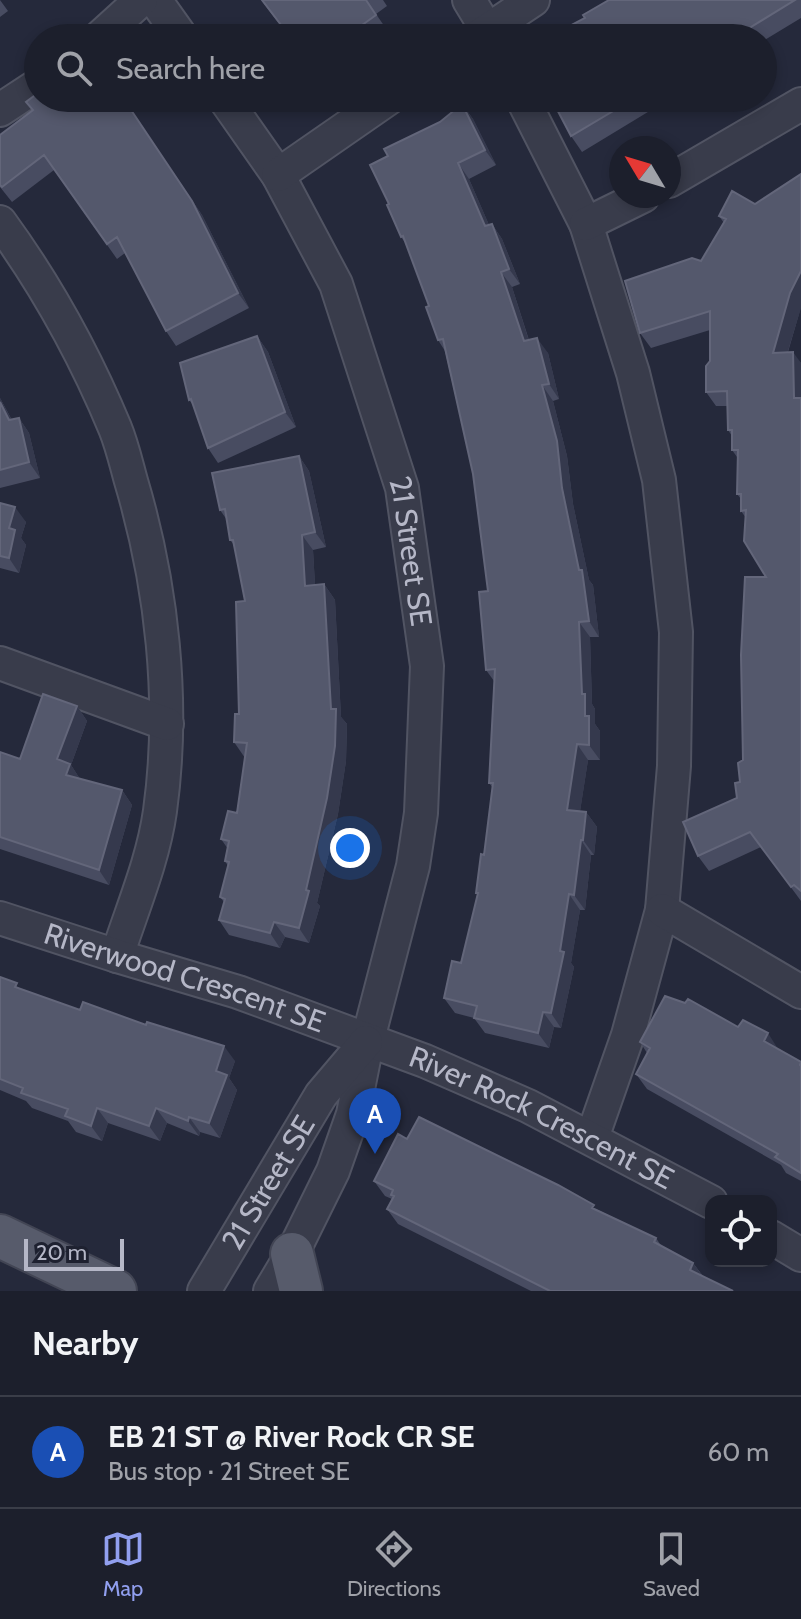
<!DOCTYPE html>
<html lang="en">
<head>
<meta charset="utf-8">
<style>
  :root { --surface:#1c1f2c; --page:#252734; --text:#f1f3f6; --muted:#a0a2a9; --line:#3a3d48; --accent:#919fef }
  body { margin:0; font-family:Cabin,sans-serif; background:var(--page); color:var(--text) }
  .controls { position:absolute; right:24px; bottom:24px; display:grid; overflow:hidden; border-radius:16px; box-shadow:0 4px 12px #0003 }
  .controls button { width:72px; height:72px; display:grid; place-items:center; padding:0; border:0; border-bottom:2px solid var(--line); background:var(--surface); color:var(--text); font:40px sans-serif }
  .compass { position:absolute; left:609px; top:136px; width:72px; height:72px; border-radius:50%; background:var(--surface); box-shadow:0 4px 12px #0003; rotate:308deg }
  .scale { position:absolute; left:24px; bottom:20px; width:100px; box-sizing:border-box; padding-left:8px; border:4px solid #b5b7c7; border-top:0; font-size:22px; line-height:28px; white-space:nowrap; color:#b5b7c7; -webkit-text-stroke:6px #1e2130; paint-order:stroke }
  .you { position:absolute; left:350px; top:848px; width:28px; height:28px; margin:-20px; border:6px solid #fff; border-radius:50%; background:#1a73e8; box-shadow:0 0 0 12px #1a73e833 }
  .badge { display:grid; place-items:center; width:52px; height:52px; border-radius:50%; background:var(--accent); color:#fff; font-size:26px; font-weight:700 }
  .pin { position:absolute; translate:-50% -66px; filter:drop-shadow(0 2px 4px #0008) }
  .pin::after { content:''; position:absolute; top:42px; width:28px; height:24px; background:inherit; clip-path:polygon(0 0,100% 0,50% 100%) }
  .list { margin:0; padding:0; list-style:none }
  h2 { display:flex; justify-content:space-between; align-items:center; height:104px; margin:0; padding:0 32px; font-size:34px }
  h2 small { font-size:26px; font-weight:400; color:var(--muted) }
  .list li { display:grid; grid-template-columns:52px 1fr auto; gap:24px; align-items:center; box-sizing:border-box; height:112px; padding:0 32px; border-top:2px solid var(--line) }
  .list b { display:block; font-size:30px; white-space:nowrap }
  .list p { margin:0; font-size:26px; white-space:nowrap; color:var(--muted) }
  .list em { font-size:26px; font-style:normal; color:var(--muted) }
  .icon { flex:none; width:44px; height:44px; fill:none; stroke:currentColor; stroke-width:2; stroke-linecap:round; stroke-linejoin:round }
  .map { position:relative; flex:none; width:801px; height:1291px; overflow:hidden }
  .search { position:absolute; background:var(--surface); box-shadow:0 4px 12px #0003; left:24px; right:24px; top:24px; height:88px; display:flex; align-items:center; gap:20px; box-sizing:border-box; padding:0 28px; border-radius:44px; color:var(--muted); font-size:30px }
  .sheet { height:216px; background:var(--surface) }
  nav { display:flex; justify-content:space-around; align-items:center; box-sizing:border-box; height:112px; border-top:2px solid var(--line); background:var(--surface); font-size:22px; color:var(--muted) }
  nav a { display:grid; justify-items:center; gap:4px }
  nav .on { color:var(--accent) }
  .map>svg:first-child { display:block }
  .lines { fill:none; stroke-linecap:round; stroke-linejoin:round }
  .minor-casing { stroke:#515463; stroke-width:36 }
  .major-casing { stroke:#424554; stroke-width:46 }
  .minor { stroke:#393c4b; stroke-width:32 }
  .major { stroke:#575b6b; stroke-width:42 }
  .wall { fill:#484c61 }
  .shaded-wall { fill:#35394d }
  .building { fill:#54586c; stroke:#63667a; stroke-width:2 }
  .labels { text-anchor:middle; stroke-width:6; stroke-linejoin:round; paint-order:stroke }
  .street-label { font-size:30px; fill:#b5b7c7; stroke:#1e2130 }
</style>
</head>
<body>
<div class="map">
<svg width="801" height="1291" viewBox="0 0 801 1291">
  <rect width="100%" height="100%" fill="#25293b"/>
  <g class="lines">
    <defs>
      <g id="minor">
        <path d="M155,0L182,38"/>
        <path d="M469,0L492,38"/>
        <path d="M99,38L141,0"/>
        <path d="M476,38L533,0"/>
        <path id="s1" d="M224,98L278,175L336,284L402,488L427,666L421,813L413,866L368,1039L353,1114L333,1171L292,1254L270,1291"/>
        <path d="M522,98L586,224L633,373L659,480L676,632L674,766L662,910L628,1035L592,1138"/>
        <path d="M0,110L38,85"/>
        <path d="M278,175L389,98"/>
        <path d="M669,181L801,104"/>
        <path d="M0,222C46,285 85,356 115,428C122,445 126,463 131,481C162,585 175,702 160,811C153,861 132,909 117,956"/>
        <path d="M586,224L643,196"/>
        <path d="M0,663L167,724"/>
        <path d="M662,910L801,992"/>
        <path id="s2" d="M0,918L117,956L238,992L425,1061L528,1106L711,1202"/>
        <path d="M771,1237L801,1255"/>
        <path id="s3" d="M204,1291L321,1095L366,1042"/>
      </g>
      <path id="major" d="M0,1236L115,1291
        M292,1254L301,1291"/>
    </defs>
    <use href="#minor" class="minor-casing"/>
    <use href="#major" class="major-casing"/>
    <use href="#minor" class="minor"/>
    <use href="#major" class="major"/>
  </g>
  <path class="wall" d="M0,0L8,11L0,17Z
    M261,0H383L387,6L376,14L387,30L375,38H290Z
    M609,0H801V18L763,41V38H547L585,18Z
    M123,98L202,215L249,308L176,346L166,331L125,253L117,259L54,170L12,202L0,187V135Z
    M551,98H671L582,152L571,136Z
    M462,104L473,119L496,165L469,179L489,225L492,224L502,239L520,284L512,287L529,340L548,353L559,399L553,401L567,456L573,504L589,580L593,585L599,637H590L592,704L595,709V724L600,731V760H588L580,811L586,812L597,827L594,855H591L585,910H580L571,963L574,967L561,1028L554,1027L549,1048L485,1033L474,1018L455,1013L444,998L461,963L478,895L476,893L484,855L493,788L489,783L494,681L486,670L488,591L473,474L445,351L438,340L429,306L407,245L401,237L389,204L388,156L440,122Z
    M801,174V307L788,352L801,363V901L761,847L709,871L698,856L737,798L766,577L746,518L741,511V499L737,494V457L732,450V436L728,430L727,406H716L706,392L710,361V330L651,348L640,333L701,261L724,223L719,216L755,204Z
    M257,336L268,352L296,427L218,463L208,448L194,406L189,400Z
    M0,398L12,420L19,418L29,433L40,478L0,488Z
    M299,456L309,471L326,547L313,550L315,585L324,584L335,600L341,717L347,724L346,761L338,814L317,903L320,906L309,943L285,937L280,948L229,935L219,920L224,902L220,897L228,866L225,861L228,849L221,839L237,813L245,758L234,742L239,714L245,601L234,545L230,540L227,520L220,510Z
    M0,503L26,522L21,538L26,545L19,573L0,568Z
    M77,706L87,721L71,765L80,779L122,790L132,805L109,885L0,849V752L20,759Z
    M0,977L21,989L80,1010L235,1061L229,1078L237,1090L220,1138L200,1132L199,1136L167,1123L160,1141L108,1123L102,1141L76,1132L68,1121L32,1108L26,1101L0,1090Z
    M738,1027L801,1062V1181L786,1173L781,1165L647,1089L636,1074L647,1053L640,1042Z
    M407,1139L598,1210L656,1238L662,1247L693,1263L703,1276L733,1291H531L398,1224L387,1209L392,1199L385,1196L374,1181Z"/>
  <path class="shaded-wall" d="M123,98L202,215L249,308L238,293Z
    M462,104L473,119L496,165L485,150Z
    M458,163L469,179L496,241L485,226Z
    M492,224L502,239L520,284L509,269Z
    M801,271V308L783,367L773,353L790,293Z
    M501,272L512,287L534,357L524,341Z
    M257,336L268,352L296,427L285,412Z
    M537,338L548,353L559,399L549,384Z
    M793,352L801,363V409L794,398Z
    M542,385L553,401L567,456L573,504L589,580L593,585L599,637L589,621Z
    M0,398L20,435L9,420L0,402Z
    M19,418L29,433L40,478L29,462Z
    M299,456L309,471L326,547L315,532Z
    M15,507L26,522L21,538L26,545L19,573L9,558V528Z
    M302,535L313,550L316,601L305,586Z
    M324,584L335,600L341,717L347,724L346,761L338,814L317,903L320,906L309,943L299,928L306,890L331,709Z
    M579,622L590,637L592,704L595,709V724L600,731V760L589,745L582,694Z
    M77,706L87,721L71,765L80,779L66,775L57,759Z
    M577,744L588,760L578,825L567,810Z
    M122,790L132,805L109,885L99,870Z
    M586,812L597,827L594,855L583,840Z
    M581,840L591,855L585,910L574,895Z
    M569,894L580,910L571,963L574,967L561,1028L551,1013Z
    M274,922L285,937L280,948L270,933Z
    M543,1012L554,1027L549,1048L538,1033Z
    M768,1033L778,1049L764,1041Z
    M224,1046L235,1061L229,1078L237,1090L220,1138L209,1123L216,1071Z
    M97,1108L108,1123L102,1141L91,1126Z
    M156,1108L167,1123L160,1141L149,1126Z
    M189,1117L200,1132L199,1136L188,1121Z
    M693,1263L704,1278L690,1270Z"/>
  <path class="building" d="M262,0H366L376,15L344,38H291Z
    M609,0H795L733,38H710L709,35L703,38H547L585,18L583,15Z
    M38,93V98H123L192,201L238,293L166,331L117,237L107,244L44,155L2,187L0,185V135L33,110L26,102Z
    M551,98H635L571,136Z
    M462,104L485,150L458,163L485,226L492,224L509,269L501,272L524,341L537,338L549,384L542,385L557,441L562,488L579,570H582L589,621L579,622L582,694H585V716H589V745L577,744L567,810L586,812L583,840H581L574,895L569,894L560,951L564,952L551,1013L543,1012L538,1033L474,1018L477,1006L444,998L452,961L461,963L478,893H476L481,854L484,855L493,783H489L495,669L486,670L479,592L488,591L473,474L443,339L438,340L426,307L429,306L403,236L401,237L387,205L389,204L370,165L388,156L384,149L440,122Z
    M801,174V271L790,293L773,353L793,352L794,398H801V891L794,885L791,887L750,832L698,856L683,822L737,798L735,783L740,782L738,763L743,760L741,655L745,577H766L744,541L746,510L741,511V494H737L738,450H732V430H728L727,391L706,392V366L710,361V311L640,333L625,281L692,258L701,261L726,219L719,216L732,191L755,204Z
    M257,336L285,412L208,448L191,399L189,400L180,363Z
    M0,402L9,420L19,418L29,462L0,470Z
    M299,456L315,532L302,535L305,586L324,584L331,709H336L335,746L327,798L306,890L309,891L299,928L274,922L270,933L219,920L225,899L220,897L229,862L225,861L229,841L221,839L228,811L237,813L247,743L234,742L235,714H239L236,602L245,601L233,540H230L225,509L220,510L212,473Z
    M0,503L15,507L9,528L15,530L9,558L0,556Z
    M43,694L77,706L57,759L70,764L66,775L122,790L99,870L0,837V752L20,759Z
    M0,977L17,983L15,987L80,1010L83,1002L146,1025L147,1022L224,1046L216,1071L227,1075L209,1123L189,1117L188,1121L156,1108L149,1126L97,1108L91,1126L65,1116L68,1109L21,1093L23,1088L0,1079Z
    M665,996L685,1003L688,999L738,1027L743,1020L768,1033L764,1041L801,1062L800,1065L801,1066V1173L775,1157L778,1154L636,1074L650,1048L640,1042Z
    M419,1117L558,1185L594,1205L592,1208L656,1238L654,1242L693,1263L690,1270L733,1291H550L387,1209L394,1196L391,1195L393,1190L374,1181L398,1134L407,1139Z"/>
  <g class="labels">
    <g class="street-label">
      <text dy="10" stroke="none"><textPath href="#s1" startOffset="496">21 Street SE</textPath></text>
      <text dy="10" stroke="none"><textPath href="#s2" startOffset="194">Riverwood Crescent SE</textPath></text>
      <text dy="10" stroke="none"><textPath href="#s2" startOffset="578">River Rock Crescent SE</textPath></text>
      <text dy="10" stroke="none"><textPath href="#s3" startOffset="126">21 Street SE</textPath></text>
    </g>
  </g>
</svg>
<div class="controls">
<button><svg class="icon" aria-label="locate" viewBox="0 0 24 24"><circle cx="12" cy="12" r="6"/><path d="M12 2v4M12 18v4M2 12h4M18 12h4"/></svg></button>
</div>
<svg class="compass" viewBox="-18 -18 36 36"><path d="M0-13l5 13h-10z" fill="#e53935"/><path d="M0 13l5-13h-10z" fill="#a0a2a9"/></svg>
<div class="scale">20 m</div>
<div class="you"></div>
<div class="pin badge" style="left:375px;top:1154px;background:#1a4fb4">A</div>
<div class="search"><svg class="icon" aria-label="search" viewBox="0 0 24 24"><circle cx="10" cy="10" r="6"/><path d="M15 15l6 6"/></svg>Search here</div>
</div>
<section class="sheet">
<h2>Nearby<small></small></h2>
<ul class="list">
<li><span class="badge" style="background:#1a4fb4">A</span><div><b>EB 21 ST @ River Rock CR SE</b><p>Bus stop · 21 Street SE</p></div><em>60 m</em></li>
</ul>
</section>
<nav>
<a class="on"><svg class="icon" aria-label="map" viewBox="0 0 24 24"><path d="M3 6l6-2 6 2 6-2v14l-6 2-6-2-6 2zM9 4v14M15 6v14"/></svg>Map</a>
<a><svg class="icon" aria-label="directions" viewBox="0 0 24 24"><path d="M12 3l9 9-9 9-9-9zM9 14v-3h6M13 9l2 2-2 2"/></svg>Directions</a>
<a><svg class="icon" aria-label="saved" viewBox="0 0 24 24"><path d="M7 4h10v16l-5-4-5 4z"/></svg>Saved</a>
</nav>
</body>
</html>
